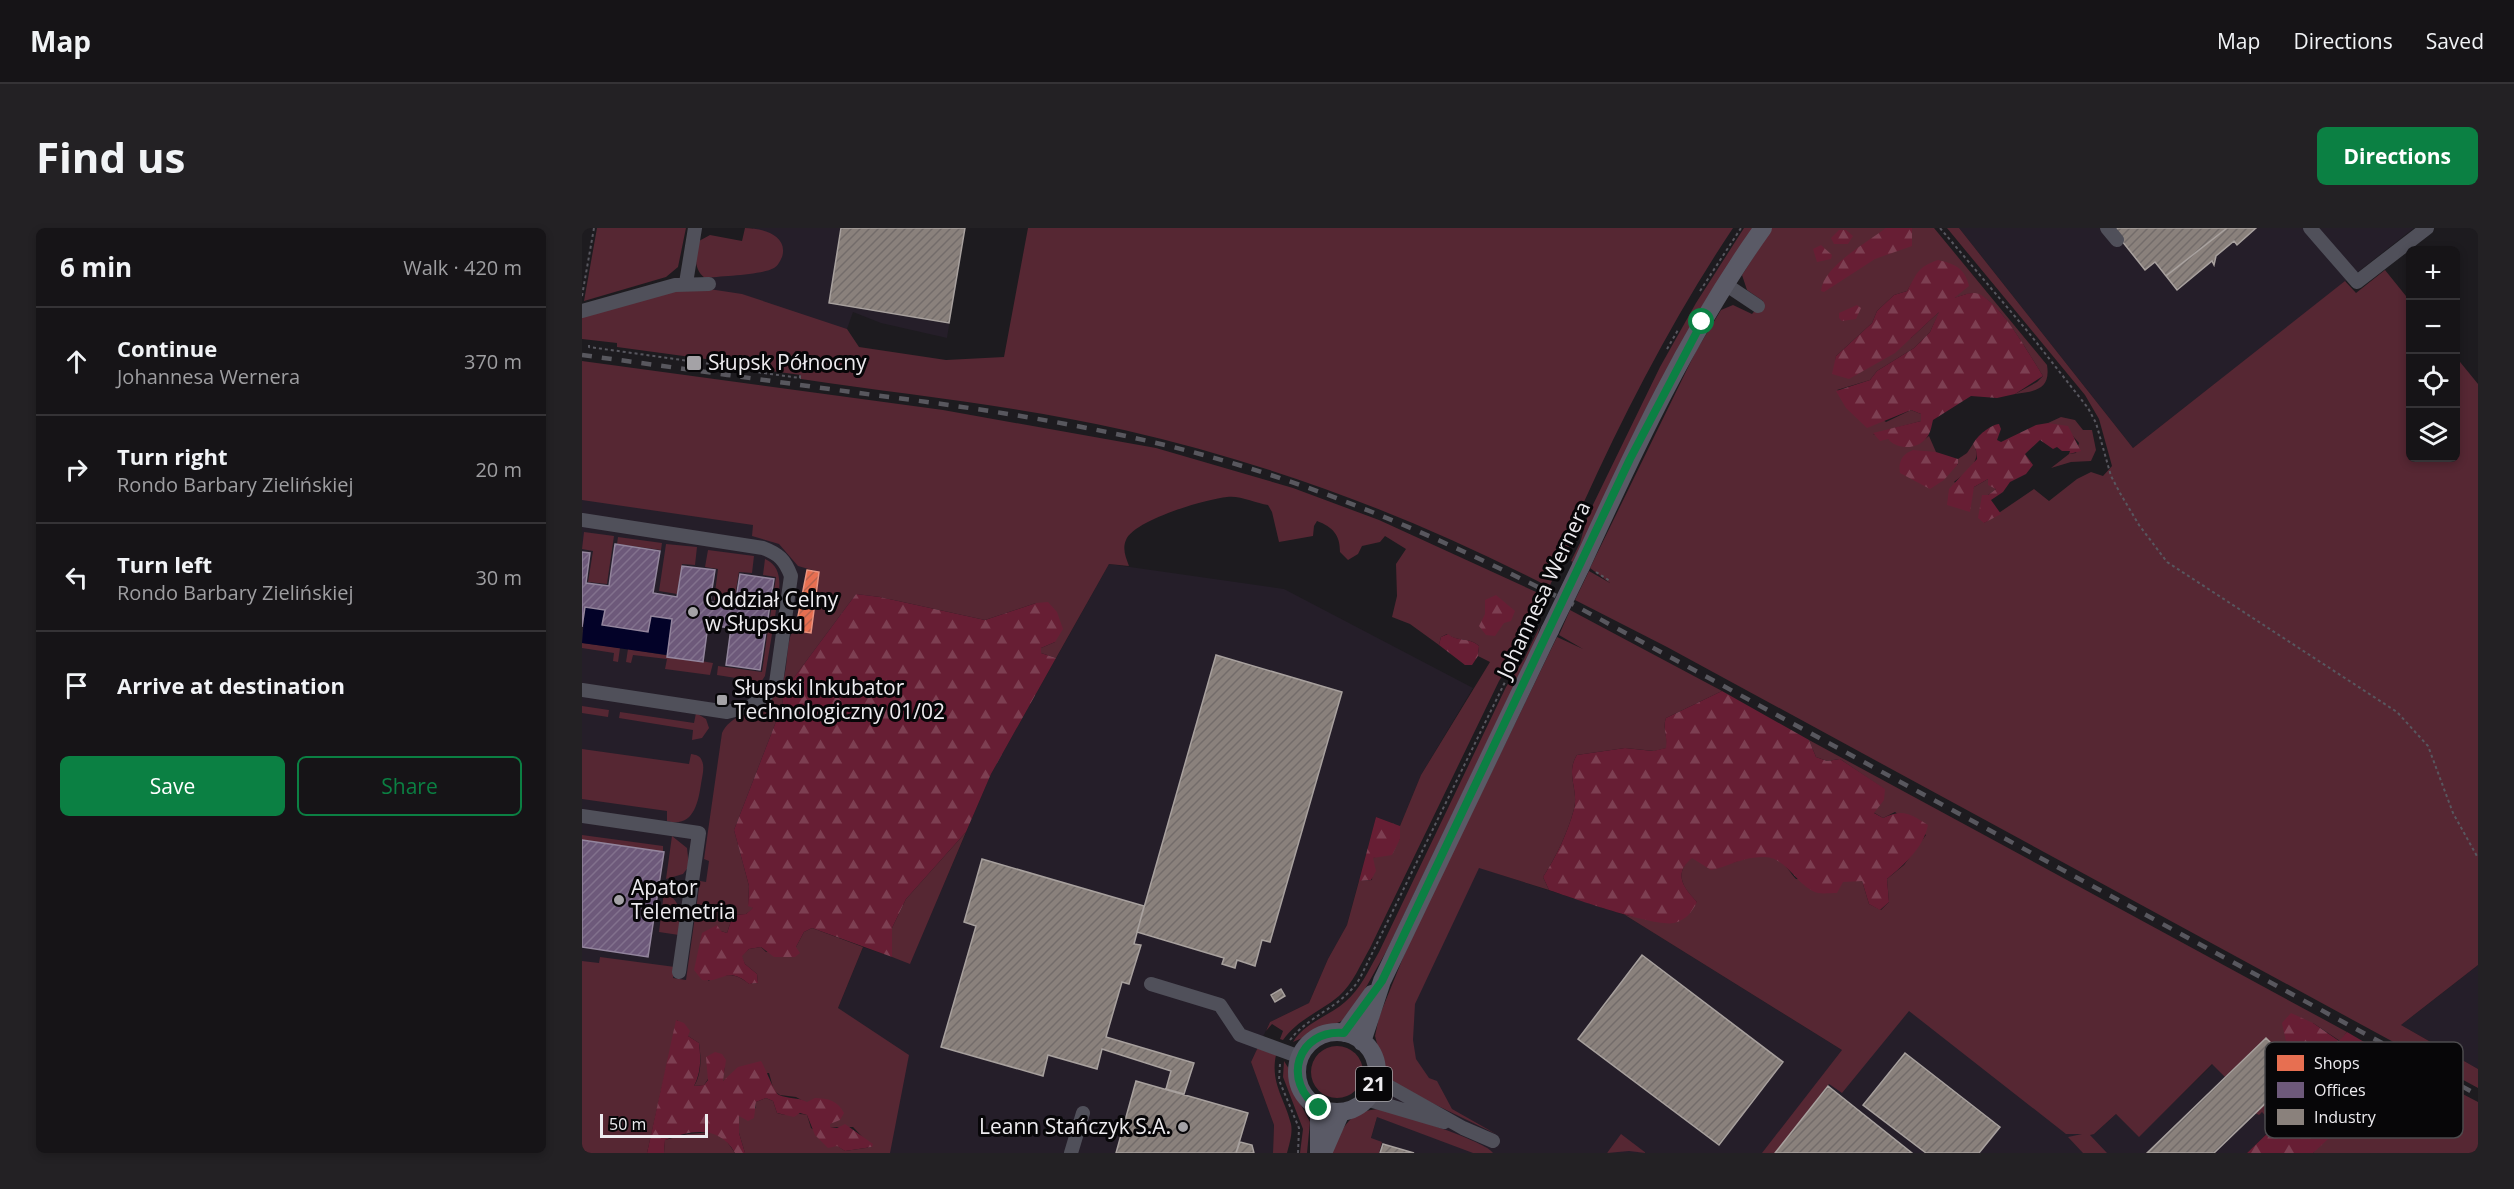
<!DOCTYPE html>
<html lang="en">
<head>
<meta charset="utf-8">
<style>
  :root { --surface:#161417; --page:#232124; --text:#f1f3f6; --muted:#9e9ea1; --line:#353336; --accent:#0b8043 }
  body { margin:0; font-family:"Open Sans",sans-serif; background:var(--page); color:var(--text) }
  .controls { position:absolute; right:18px; top:18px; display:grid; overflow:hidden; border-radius:9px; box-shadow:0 3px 9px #0003 }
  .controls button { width:54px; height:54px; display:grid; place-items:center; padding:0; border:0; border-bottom:2px solid var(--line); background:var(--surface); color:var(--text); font:30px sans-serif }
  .scale { position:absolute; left:18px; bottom:15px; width:108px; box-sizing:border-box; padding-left:6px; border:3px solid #edebef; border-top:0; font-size:16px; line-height:21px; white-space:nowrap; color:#edebef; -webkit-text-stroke:4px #070608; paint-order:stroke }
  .stop { position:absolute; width:18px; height:18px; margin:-14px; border:4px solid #0b8043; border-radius:50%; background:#fff }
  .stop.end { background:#0b8043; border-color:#fff; box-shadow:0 2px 6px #0008 }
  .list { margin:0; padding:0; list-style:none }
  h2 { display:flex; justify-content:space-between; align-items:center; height:78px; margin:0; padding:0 24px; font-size:26px }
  h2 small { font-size:20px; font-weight:400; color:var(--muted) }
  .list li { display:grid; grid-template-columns:39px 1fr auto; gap:18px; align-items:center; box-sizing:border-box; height:108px; padding:0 24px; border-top:2px solid var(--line) }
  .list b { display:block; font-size:22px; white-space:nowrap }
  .list p { margin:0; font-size:20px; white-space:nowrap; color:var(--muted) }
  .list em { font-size:20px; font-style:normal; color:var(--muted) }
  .actions { display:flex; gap:12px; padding:18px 24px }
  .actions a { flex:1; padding:14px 0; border:2px solid var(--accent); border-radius:9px; text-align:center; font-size:21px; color:var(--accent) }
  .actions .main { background:var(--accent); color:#fff }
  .icon { flex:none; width:33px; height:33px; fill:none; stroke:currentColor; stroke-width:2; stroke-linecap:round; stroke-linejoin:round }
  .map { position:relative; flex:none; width:1896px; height:925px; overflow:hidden; border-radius:9px }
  header { display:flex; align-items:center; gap:36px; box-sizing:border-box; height:84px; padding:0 30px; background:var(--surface); border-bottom:2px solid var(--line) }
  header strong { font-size:28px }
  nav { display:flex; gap:33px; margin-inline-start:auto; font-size:21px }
  .intro { display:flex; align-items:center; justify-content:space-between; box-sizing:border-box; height:144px; padding:0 36px }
  h1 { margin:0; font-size:42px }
  .button { padding:15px 27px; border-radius:9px; background:var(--accent); color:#fff; font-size:21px; font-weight:700 }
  main { display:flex; gap:36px; padding:0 36px }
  aside { flex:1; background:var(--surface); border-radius:9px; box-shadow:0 3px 9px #0003 }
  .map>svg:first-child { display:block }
  .built { fill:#251e29 }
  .grass { fill:#562733 }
  .forest { fill:url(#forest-firs) }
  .water { fill:#030228 }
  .shops { fill:url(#shops-hatch); stroke:#e99480; stroke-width:1.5 }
  .offices { fill:url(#offices-hatch); stroke:#93859d; stroke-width:1.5 }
  .industry { fill:url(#industry-hatch); stroke:#a8a19e; stroke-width:1.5 }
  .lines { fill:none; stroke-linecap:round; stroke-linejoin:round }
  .path { stroke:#58575f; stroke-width:2; stroke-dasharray:3 3; stroke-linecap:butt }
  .minor { stroke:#50505a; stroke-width:14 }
  .major { stroke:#5a5a66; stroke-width:18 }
  .rail { stroke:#58575e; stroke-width:4.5; stroke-dasharray:10 10; stroke-linecap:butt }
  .major-bridge { stroke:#5a5a66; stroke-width:18 }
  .route { stroke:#0b8043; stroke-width:8 }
  .poi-dot { fill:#a4a2a6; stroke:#070608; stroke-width:2 }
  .labels { text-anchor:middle; stroke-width:6; stroke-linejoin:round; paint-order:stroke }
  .shield { fill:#070608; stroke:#a8a6aa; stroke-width:1.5 }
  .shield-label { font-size:20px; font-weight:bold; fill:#edebef }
  .poi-label { font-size:21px; fill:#edebef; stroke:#070608; text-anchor:start }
  .street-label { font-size:21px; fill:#edebef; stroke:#070608 }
  .key { fill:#070608; stroke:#4c4b4d; stroke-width:1.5 }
  .key-label { font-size:16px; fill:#edebef }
</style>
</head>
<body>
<header>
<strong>Map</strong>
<nav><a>Map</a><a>Directions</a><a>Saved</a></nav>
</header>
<div class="intro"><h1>Find us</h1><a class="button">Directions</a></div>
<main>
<aside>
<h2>6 min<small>Walk · 420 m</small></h2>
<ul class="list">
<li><svg class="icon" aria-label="ahead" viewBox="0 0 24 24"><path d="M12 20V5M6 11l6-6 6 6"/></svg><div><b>Continue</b><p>Johannesa Wernera</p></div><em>370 m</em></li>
<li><svg class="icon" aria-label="right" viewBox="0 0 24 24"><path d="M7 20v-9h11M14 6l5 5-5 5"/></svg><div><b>Turn right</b><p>Rondo Barbary Zielińskiej</p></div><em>20 m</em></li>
<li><svg class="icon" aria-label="left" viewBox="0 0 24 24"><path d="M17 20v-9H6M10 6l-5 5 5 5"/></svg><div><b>Turn left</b><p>Rondo Barbary Zielińskiej</p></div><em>30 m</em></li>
<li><svg class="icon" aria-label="arrive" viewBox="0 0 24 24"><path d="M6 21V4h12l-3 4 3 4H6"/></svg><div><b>Arrive at destination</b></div></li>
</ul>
<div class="actions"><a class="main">Save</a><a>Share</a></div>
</aside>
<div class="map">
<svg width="1896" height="925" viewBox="0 0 1896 925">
  <defs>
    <pattern id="forest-firs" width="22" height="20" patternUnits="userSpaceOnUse" patternTransform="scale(1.5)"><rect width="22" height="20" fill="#671e34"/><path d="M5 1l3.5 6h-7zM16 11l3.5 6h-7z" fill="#7d3f52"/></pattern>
    <pattern id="shops-hatch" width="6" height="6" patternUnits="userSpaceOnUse" patternTransform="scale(1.5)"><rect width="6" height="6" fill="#e76f51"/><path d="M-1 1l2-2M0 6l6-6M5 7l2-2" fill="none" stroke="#b7634e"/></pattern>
    <pattern id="offices-hatch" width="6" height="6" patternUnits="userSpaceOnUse" patternTransform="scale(1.5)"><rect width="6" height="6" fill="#6d597a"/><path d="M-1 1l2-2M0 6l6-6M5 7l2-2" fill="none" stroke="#82718d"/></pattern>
    <pattern id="industry-hatch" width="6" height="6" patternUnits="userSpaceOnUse" patternTransform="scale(1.5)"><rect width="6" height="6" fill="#8a817c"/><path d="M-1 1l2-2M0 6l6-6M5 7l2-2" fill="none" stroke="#736c6a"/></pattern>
  </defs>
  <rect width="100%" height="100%" fill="#1d1b1f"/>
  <path class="built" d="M171,0H383L365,110L299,95L271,84L265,101L125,81L129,40L164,39Z
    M1377,0H1832L1551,220Z
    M0,259L319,306L110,753L0,737Z
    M527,336L702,361L891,460L839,547L818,598L794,589L765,697L746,731L727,775L688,794L669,834L692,897L691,925H289L256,780L281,719L328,735L409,546Z
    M883,635L1043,687L1260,822L1402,644L1512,906L1534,886L1557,908L1631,836L1643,849L1684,810L1705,818L1693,898L1665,925H785L795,889L815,848L806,840Z
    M1896,737V841L1819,797Z"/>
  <path class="grass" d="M15,0H104L96,39L84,49L2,73Z
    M163,0C179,0 207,7 200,29C198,33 196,38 192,40C180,47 138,48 123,50C111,42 113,25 117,13L128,7L160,13Z
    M446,0H1151C1093,87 1044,181 1001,276C993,293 991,311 983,328L974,326L968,337L973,347L967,359C832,289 691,236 542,202C436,178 327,167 219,151V147L130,135L131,132L35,119V115L0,111V88L97,62L127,61L160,66L265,101L277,119L364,132L422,129Z
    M1162,0H1171L991,334L989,333L998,315L1006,287L1078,139L1114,75Z
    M1190,0H1352L1465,137C1469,162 1453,163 1433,166L1455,154L1461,148C1448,128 1419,75 1397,67C1388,63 1379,68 1370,71L1330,55L1325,63L1312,67L1295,83L1290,95L1254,128L1253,139L1329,110L1358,83L1348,104L1332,120L1295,143L1288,152L1255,162L1304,194L1329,182L1339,186V193L1291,206L1306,211L1338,215L1347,208L1354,224H1346L1376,237V231L1385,225L1391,216C1402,232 1384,245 1372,254L1389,265L1392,259L1406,251L1414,261L1406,267H1401L1402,295L1452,261L1467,273L1495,251L1509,244L1521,248L1530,238L1517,191L1503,167L1365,0H1377L1551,220L1763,53L1774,65L1803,42L1828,73V230H1874V129L1896,156V737L1819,797L1896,841V860L1085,419L993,372L1007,343L1028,355L1008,340L1114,123L1139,82L1151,77L1170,86L1181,73L1165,62L1160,47Z
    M0,133L361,182L574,220L711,260L797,292L963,368L936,423L917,453L788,720C779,735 771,756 757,768C738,784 716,791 701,812L698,811L701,803L690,796L684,803L688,794L727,775L746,731L765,697L777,653L790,652L791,630L798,627L818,611V598L839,547L908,434L896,428L897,418C888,409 875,414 865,406L859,409L857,417L828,396L810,389L815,368L814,336L824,321L803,308L798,314L780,318L776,326L766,332L758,324C758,307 751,299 735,293L732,298L731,308L697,314L690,284L686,277C674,275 657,267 645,269C624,271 552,292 544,312C540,321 544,330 547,338L527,336L474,430L459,425V420L473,414L454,375L403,392L298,369L274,366L202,463L200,478L152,602L167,658L166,677L172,680L164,686L151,687L145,705L139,703L126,753C142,746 153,744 167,756L176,755L175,746L163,736L159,728L167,721L179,719L184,724L214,719L222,704L230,700L281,719L256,780L327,827L308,925H163L157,905V887L174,880V874L184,870L191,873L195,885C205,889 215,884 225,887L229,900L263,923L290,919L271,899H248L225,875L214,869L198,867L192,863L187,845L145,850L140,854L143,839L126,846V851L122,857L112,858C120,846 119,829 117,815L106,808L95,792L65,925H0V733L17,735L18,729L93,739L91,750L104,752L118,653L124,654L127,633L122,631L140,505C151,482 180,488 197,461C207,445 203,424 209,406L216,403L229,405L237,344L216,338L197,316L170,308L171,297L0,272Z
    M1479,189L1493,192L1501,202H1510L1514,222L1509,233L1489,234L1469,240L1487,226L1494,225L1497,215L1490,207L1466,195Z
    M2,304L32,308L25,356L6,354L11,323L0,321Z
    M36,309L80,315L79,322L35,316Z
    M84,316L115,319L113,337L100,336L95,366L77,363Z
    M126,322L172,328L170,345L157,344L152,374L132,372L136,341L123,339Z
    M183,331C206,341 195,370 193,390H188L194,349L181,347Z
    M988,382L1140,463L1084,490C1080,502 1086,509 1085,520L1072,523L1043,520L995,527C983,546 997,561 992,581C986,604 974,629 961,649L967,662L897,640L833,776L831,812L834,831L847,850L855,853L870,881L914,906L825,863L810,852L801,838L793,808L797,789L829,710L975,409L1001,421L977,407Z
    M187,394H192L183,448L179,454L135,447L136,438L180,444Z
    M958,398L955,410L805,722L783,761L762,792L711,814C722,795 747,788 763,774C778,762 787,741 797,724L924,459L942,431Z
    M0,415L38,420L36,434L31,433L32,425L0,420Z
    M46,421L131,435L128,447L83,441L85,431L51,427L49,435L44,434Z
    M0,478L27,482L26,489L0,485Z
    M38,484L112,495L114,485L124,491L127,500L120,510L110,512L111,502L37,490Z
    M1227,512L1765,804L1758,813L1731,795L1705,818L1717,834L1725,852L1713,866L1693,898L1680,884L1677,887L1673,885L1716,843L1684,810L1643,849L1630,836L1557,909L1534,886L1512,906L1508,907L1525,925H1501L1486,909L1500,906H1484L1327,783L1260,865L1247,856L1193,925H1180L1260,822L1043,687L1091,695L1115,674C1101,659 1091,646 1110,629C1145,654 1169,613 1199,633C1204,637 1209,646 1214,651L1280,653L1287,676L1299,682L1307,674L1305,651L1322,637L1344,607L1313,584L1301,590L1291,584L1301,572L1302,561L1258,531L1245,533L1234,529Z
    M0,521L107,536L109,526C114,527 118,527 120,533C123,539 120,549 119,556C116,576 111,600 85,593V583L0,571Z
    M384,604L328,736L310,729V700L324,671Z
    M0,607L81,618V624L0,612Z
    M90,608L105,620L107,638L101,646L84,651Z
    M82,664C101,673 99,689 97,707L77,704Z
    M1789,818L1896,874V925H1731L1784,852L1775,842Z
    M729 844a26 26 0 1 1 52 0a26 26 0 1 1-52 0Z
    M676,819L694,827C688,855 703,871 709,896C711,905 707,917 705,925H691L692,897L669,834Z
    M702,833L707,841L711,862L728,894L725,925H718L721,901L701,849Z
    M800,881C816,885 906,914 911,925H891L795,889L789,910L800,914L797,925H750C761,898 767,882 800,881Z
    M131,904L141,908L153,925H82L83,912L106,906Z
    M1039,906L1064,925L1047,923L1025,925Z"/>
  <path class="forest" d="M1304,0H1330V18L1293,31L1242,64L1239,63C1241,38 1286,14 1304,0Z
    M1257,2H1264L1271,8L1266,16H1252L1249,10Z
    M1239,17L1250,27L1249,31L1235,34L1231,21Z
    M1356,32C1373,36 1383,40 1387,58L1372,70C1380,68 1390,62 1399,67C1422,80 1447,126 1461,148L1433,166L1415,170L1389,168L1351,192C1350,196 1349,202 1347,206C1339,222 1316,223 1306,211L1298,213L1291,205L1339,193V186L1329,182L1285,200L1264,180L1254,163L1288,152L1295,143L1332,120L1348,104L1357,84L1313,125L1267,151L1250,146L1254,128L1290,95L1295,83L1312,67L1325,63C1335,46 1335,39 1356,32Z
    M1275,77L1279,80L1274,91L1260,93L1257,90V85Z
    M1466,195L1486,198L1499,223L1487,226L1488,223H1480L1475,219L1471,221L1458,212L1443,226L1451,237L1444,246L1428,254L1421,264L1409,272L1419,286L1402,295L1396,290L1400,267H1406L1414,261L1406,257V251L1392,259L1388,284L1365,277L1367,261L1395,231L1394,222L1391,216C1395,208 1408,197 1417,196L1419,201L1415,212L1419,214L1454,197Z
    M1331,222L1354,224L1376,231V236L1362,252L1348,261L1318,245C1316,234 1320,226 1331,222Z
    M274,366L298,369L403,392L454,375L466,374L475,384L481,401L473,414L459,420V425L474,430L409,546L384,604L324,671L310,700V729L230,700L222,704L214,719L218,725L213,729H192L179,719L167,721L160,728L163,736L175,746L176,755L167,756C145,737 141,755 120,752L112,742L120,705L135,697L139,703L145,705L151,687L164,686L171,680L166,678L167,658L152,602L200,478L202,463Z
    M914,367L933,383L929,393L922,395L913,408L904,407L897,398L903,386V372Z
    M866,406C875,414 888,409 897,418L896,428L890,437H883L857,417L859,409Z
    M1140,463L1227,512L1234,529L1245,533L1258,531L1303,561L1302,572L1292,585L1301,590C1321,580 1329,586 1346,597C1342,619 1322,637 1305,651L1307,674L1298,682L1287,676L1280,653L1261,654L1255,665C1249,665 1241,666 1236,665C1214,658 1206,630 1183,629C1162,628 1148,638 1129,642L1110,630C1091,646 1101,659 1115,674C1110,684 1104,692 1092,695C1072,699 990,670 967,662L961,649C974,629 986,604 992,581C997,561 983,546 995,527L1043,520L1071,523L1084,520C1086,509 1080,501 1084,490Z
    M794,589L818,598V611L810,627L791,630L794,643L789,652L777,653Z
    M1709,785L1731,795L1757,813L1765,804L1789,818L1775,842L1790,857L1774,885L1731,925H1665L1693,898L1713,866L1725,852L1717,834L1705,818L1700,795Z
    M94,792L102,795L108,803L106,808L117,815C119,830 119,845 112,858L122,857L126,852L124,829L133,824L140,826L144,832L141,853L156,839L179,833C184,841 192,864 197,867C206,871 216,869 225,874L233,870C246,870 256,873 262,885L258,892L248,896V899L255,900L263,896L291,916L290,919L263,923L255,918L246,920L233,907L225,887L218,885L212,889L195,885L191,873L184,870L174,874L172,890L166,893L157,888V905L163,925H153C137,897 110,902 83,912L82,925H65Z"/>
  <path class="water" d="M3,379L23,382L21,397L66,404L69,388L90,391L85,427L0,415Z"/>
  <path class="shops" d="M225,342L237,344L229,405L216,403L219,389L216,388Z"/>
  <path class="offices" d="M33,316L78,323L71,365L95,369L100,338L133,342L128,374L153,377L158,346L192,351L178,442L144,437L149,400L126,397L121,434L85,429L90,391L69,388L66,404L20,397L23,382L3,379L0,399V324L8,325L4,355L27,358Z
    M0,612L82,624L66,729L0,719Z"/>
  <path class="industry" d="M259,0H383L367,95L247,75Z
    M1536,0H1645L1584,48L1573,34L1563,42L1532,3Z
    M1645,0H1674L1655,17L1652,13L1634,28L1632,37L1630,33L1595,62L1584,48Z
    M634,427L760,464L688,714L680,712L673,738L655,732L653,740L640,736L642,730L555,704Z
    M400,631L562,678L552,716L559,717L547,756L540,754L524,809L612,835L602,866L584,861L589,843L520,821L515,841L466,827L461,848L359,819L394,698L382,694Z
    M1060,727L1201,834L1137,917L996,811Z
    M699,761L703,768L693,774L689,767Z
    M1684,810L1717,843L1632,925H1565Z
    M1323,825L1418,899L1397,925H1344L1281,877Z
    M554,853L666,885L654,925H534Z
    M1246,858L1330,925H1193Z
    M658,914L670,917L672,925H654Z
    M801,916L832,925H798Z"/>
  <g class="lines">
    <path class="path" d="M1358,0L1447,105L1506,180L1514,195L1529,248L1538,265L1557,297L1585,334L1815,484L1846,518L1871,585L1896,630
      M1118,63L1159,0
      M0,68L12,0
      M7,117V119L129,136L130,138L218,150V147
      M1085,121L1096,102
      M1014,344L1028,353
      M708,812C728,786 761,779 778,750L924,452
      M698,836L697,852L717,900L716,925"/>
    <path class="minor" d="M1525,0L1535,12
      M1728,0L1775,54L1845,0
      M104,55L113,0
      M1143,56L1176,78
      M0,83L93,57L127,56
      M0,292L181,320C197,326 203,332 209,348L194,455L185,466L169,478L145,484L0,462
      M0,588L117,605L97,744
      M569,756L638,777L658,807L718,829
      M794,851L881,900L911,913
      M784,871L862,894
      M489,925L501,885"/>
    <path class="major" d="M999,338C1052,222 1106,105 1181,0
      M715 844a40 40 0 1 1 80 0a40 40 0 1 1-80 0Z
      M762,805L790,766
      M780,814L800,753L968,402
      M737,925V880
      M741,925L759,884"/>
    <path class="rail" d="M0,127C97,140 195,154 292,167C410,182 529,200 643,233C765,268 879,320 992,377L1896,867"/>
    <path class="major-bridge" d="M968,402L999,338"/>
  </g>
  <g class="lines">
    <path class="route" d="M737,880C699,854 715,801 762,805L800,753L1048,231L1120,94"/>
  </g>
  <g class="poi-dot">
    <rect x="104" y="127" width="16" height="16" rx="3"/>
    <circle cx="111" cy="384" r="6"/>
    <rect x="134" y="466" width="12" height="12" rx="3"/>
    <circle cx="37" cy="672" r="6"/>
    <circle cx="601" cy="899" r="6"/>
  </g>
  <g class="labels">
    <rect class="shield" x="774" y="839" width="36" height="34" rx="4.5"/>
    <g class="shield-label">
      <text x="792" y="863">21</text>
    </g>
    <g class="poi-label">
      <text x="126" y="142">Słupsk Północny</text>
      <text x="123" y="379">Oddział Celny<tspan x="123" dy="24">w Słupsku</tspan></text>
      <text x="152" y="467">Słupski Inkubator<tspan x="152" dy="24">Technologiczny 01/02</tspan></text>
      <text x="49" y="667">Apator<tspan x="49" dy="24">Telemetria</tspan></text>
      <text x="589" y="906" text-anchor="end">Leann Stańczyk S.A.</text>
    </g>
    <g class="street-label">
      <text transform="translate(962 362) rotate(-65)" y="7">Johannesa Wernera</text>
    </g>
  </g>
  <rect x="1683" y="814" width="198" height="96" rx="9" class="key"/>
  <rect x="1695" y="827" width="27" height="16" fill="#e76f51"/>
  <rect x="1695" y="854" width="27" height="16" fill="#6d597a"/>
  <rect x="1695" y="881" width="27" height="16" fill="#8a817c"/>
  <g class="key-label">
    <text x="1732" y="841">Shops</text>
    <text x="1732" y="868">Offices</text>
    <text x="1732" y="895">Industry</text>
  </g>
</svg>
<div class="controls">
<button>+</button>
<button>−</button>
<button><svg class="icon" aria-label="locate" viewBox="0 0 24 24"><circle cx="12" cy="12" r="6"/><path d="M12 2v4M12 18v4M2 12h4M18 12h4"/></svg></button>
<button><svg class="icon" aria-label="layers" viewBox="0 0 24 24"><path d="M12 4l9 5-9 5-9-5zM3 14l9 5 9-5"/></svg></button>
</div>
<div class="scale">50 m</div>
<div class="stop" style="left:1120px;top:94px"></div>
<div class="stop end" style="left:737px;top:880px"></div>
</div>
</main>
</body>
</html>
